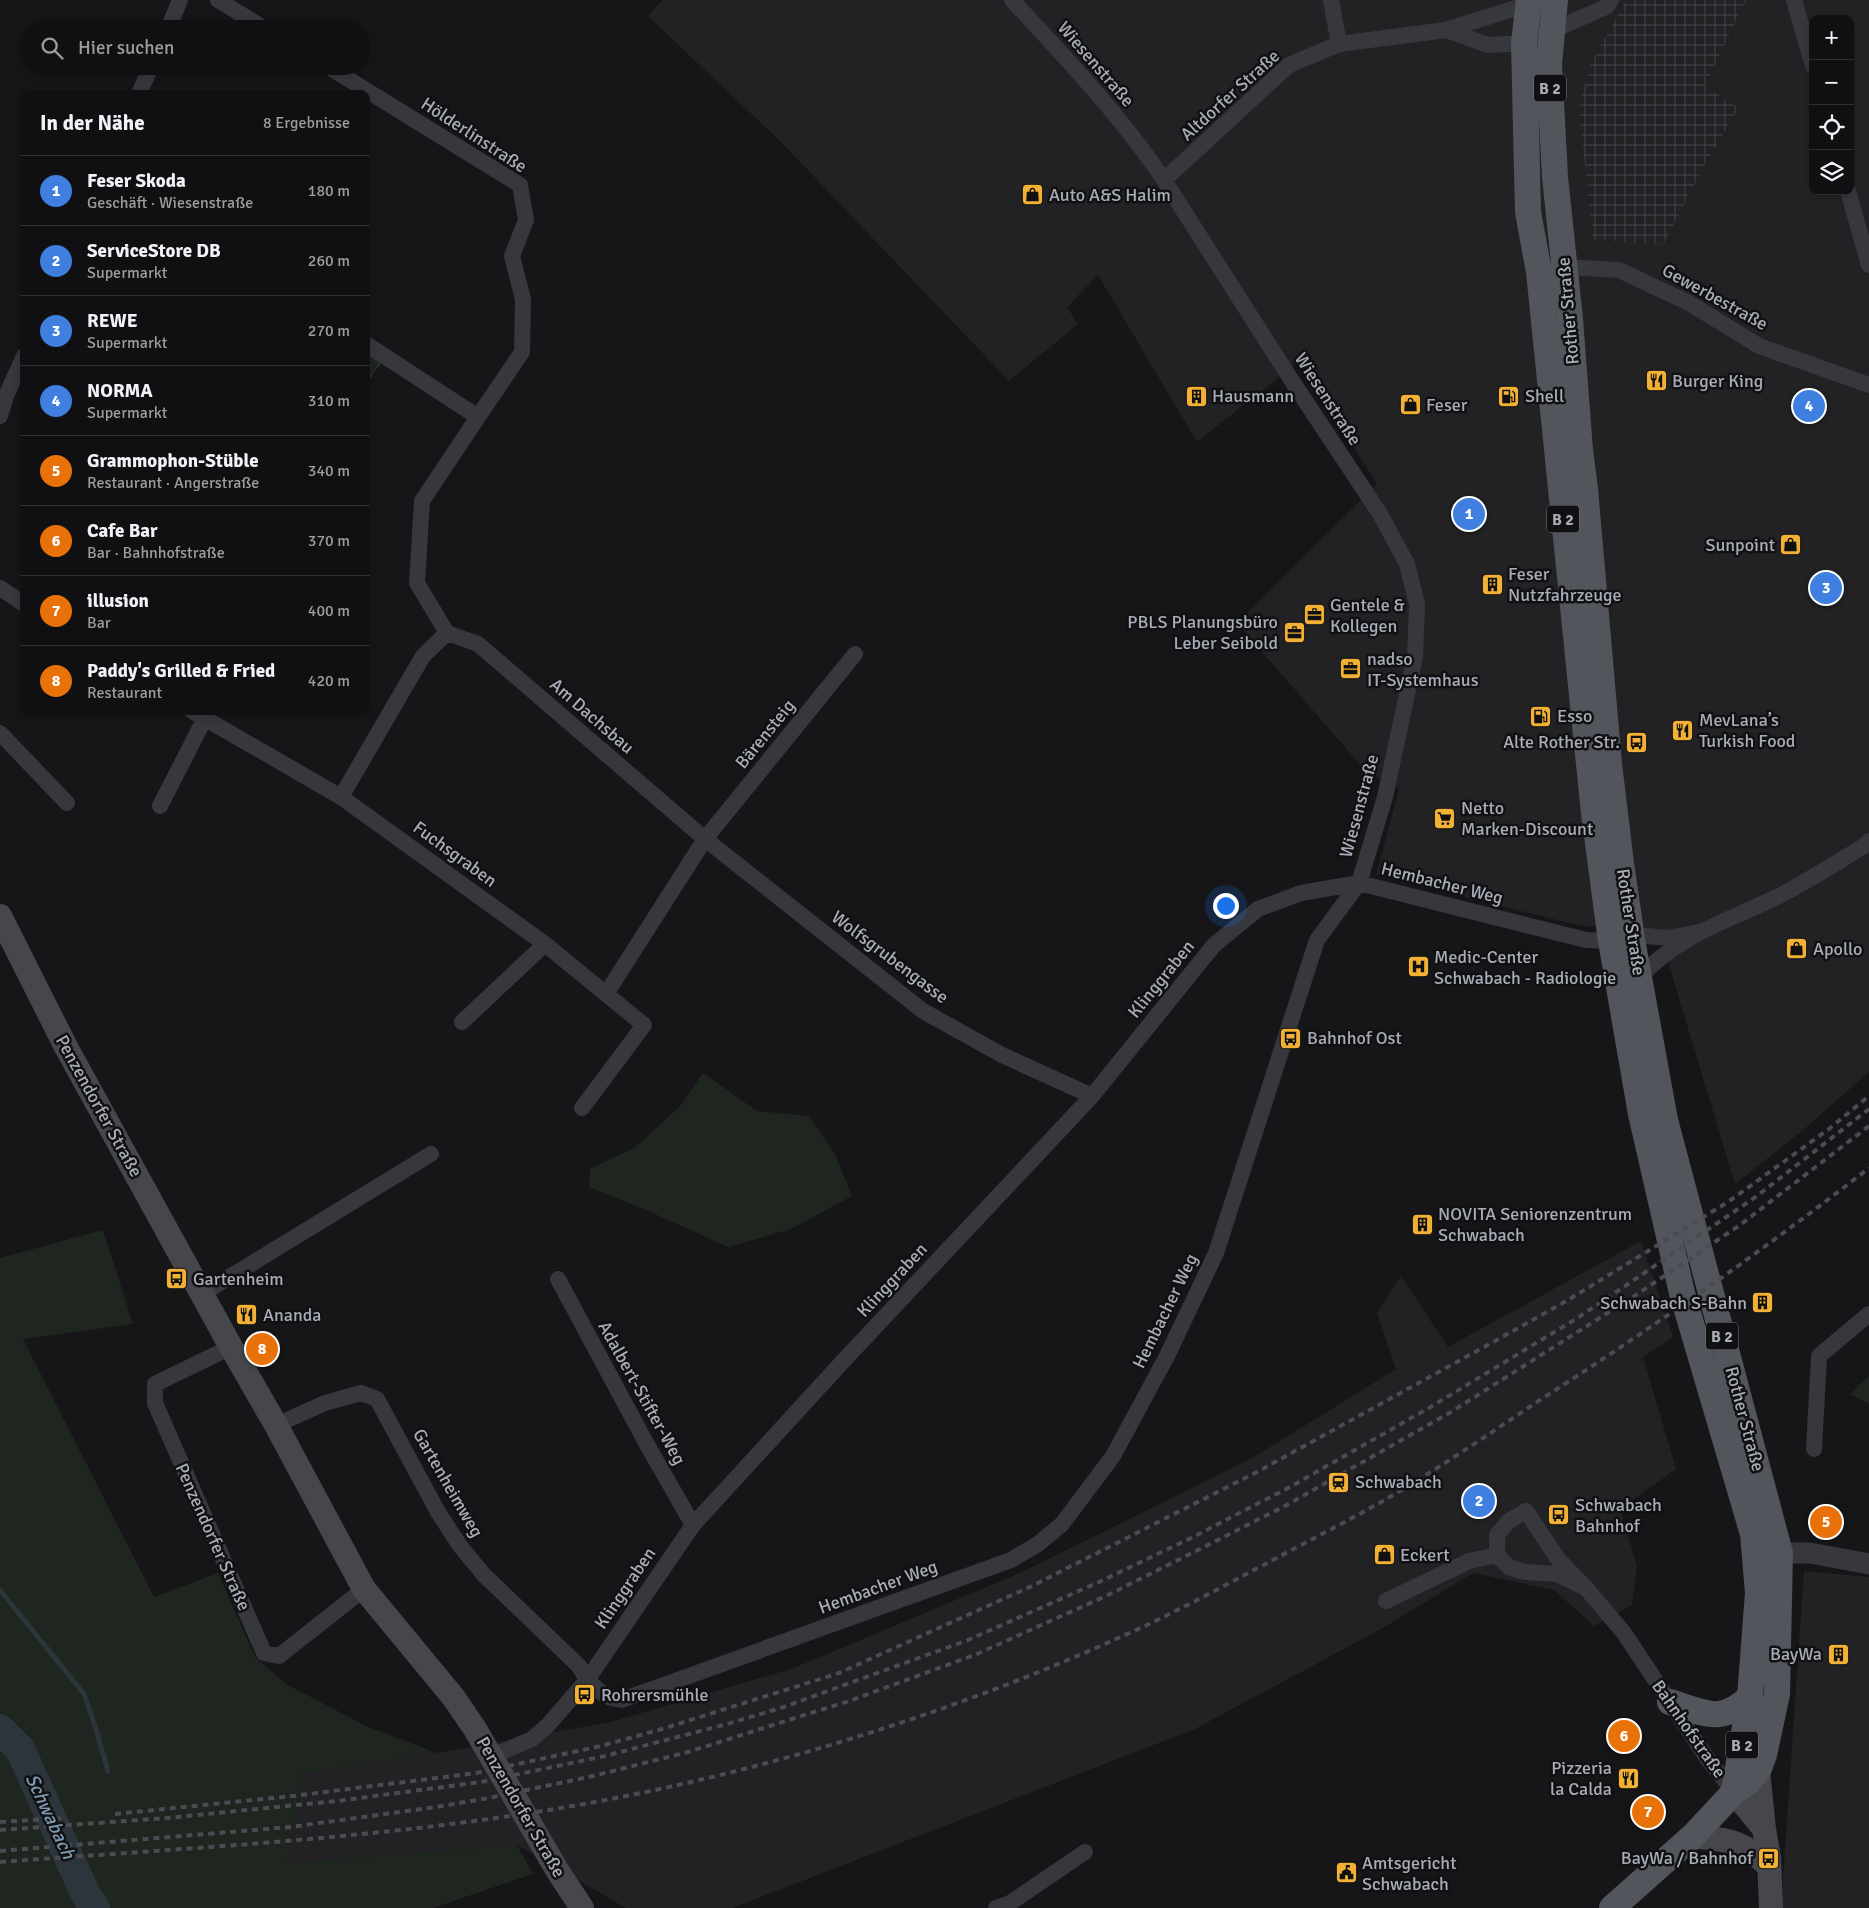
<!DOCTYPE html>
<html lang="de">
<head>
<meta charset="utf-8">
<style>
  :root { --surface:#101012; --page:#19191b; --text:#f1f3f6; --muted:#9c9d9f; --line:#303032; --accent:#ea580c }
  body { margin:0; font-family:Signika,sans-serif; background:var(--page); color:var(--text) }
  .controls { position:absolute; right:15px; top:15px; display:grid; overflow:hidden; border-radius:10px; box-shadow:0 2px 8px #0003 }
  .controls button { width:45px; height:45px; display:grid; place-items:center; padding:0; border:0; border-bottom:1px solid var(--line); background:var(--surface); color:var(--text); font:25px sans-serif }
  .you { position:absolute; left:1225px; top:905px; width:18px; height:18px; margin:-12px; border:4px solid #fff; border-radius:50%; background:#1a73e8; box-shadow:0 0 0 8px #1a73e833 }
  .badge { display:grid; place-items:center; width:32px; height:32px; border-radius:50%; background:var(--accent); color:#fff; font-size:16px; font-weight:700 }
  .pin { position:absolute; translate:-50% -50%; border:2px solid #fff; box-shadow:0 1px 5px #0006 }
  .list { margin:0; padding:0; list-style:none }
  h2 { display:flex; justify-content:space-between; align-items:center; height:65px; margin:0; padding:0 20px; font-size:21px }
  h2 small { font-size:16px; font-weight:400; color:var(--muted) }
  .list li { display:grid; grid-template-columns:32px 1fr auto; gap:15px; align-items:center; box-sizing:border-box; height:70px; padding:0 20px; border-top:1px solid var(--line) }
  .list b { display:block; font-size:19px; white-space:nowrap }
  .list p { margin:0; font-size:16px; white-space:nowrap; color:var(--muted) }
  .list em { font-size:16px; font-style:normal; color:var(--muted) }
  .icon { flex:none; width:28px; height:28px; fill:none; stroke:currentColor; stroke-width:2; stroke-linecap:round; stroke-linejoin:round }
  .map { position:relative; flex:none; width:1869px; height:1908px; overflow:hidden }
  .search { position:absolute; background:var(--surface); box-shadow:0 2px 8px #0003; left:20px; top:20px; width:350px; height:55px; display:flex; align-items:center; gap:12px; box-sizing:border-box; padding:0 18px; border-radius:28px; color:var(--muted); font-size:19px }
  .panel { position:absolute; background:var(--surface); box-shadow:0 2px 8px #0003; left:20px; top:90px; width:350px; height:625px; border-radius:10px }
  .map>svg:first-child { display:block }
  .built { fill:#222225; fill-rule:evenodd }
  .industrial { fill:url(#industrial-grid) }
  .grass { fill:#1e261f }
  .park { fill:url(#park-crowns) }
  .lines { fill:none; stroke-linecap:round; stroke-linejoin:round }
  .stream { stroke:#2c353c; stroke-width:5 }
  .river { stroke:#2c353c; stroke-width:30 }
  .minor { stroke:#37383d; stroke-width:16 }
  .tertiary { stroke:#37383d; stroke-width:21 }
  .secondary { stroke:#45474d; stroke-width:24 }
  .primary { stroke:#53555c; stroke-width:26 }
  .rail { stroke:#4a4c52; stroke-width:4; stroke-dasharray:6 5; stroke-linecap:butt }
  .labels { text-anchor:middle; stroke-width:5; stroke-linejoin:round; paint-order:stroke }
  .shield { fill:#111113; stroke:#7b7e86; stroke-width:1 }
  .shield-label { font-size:16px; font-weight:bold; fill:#a8adb8 }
  .street-label { font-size:18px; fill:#a8adb8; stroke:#111113 }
  .poi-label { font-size:18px; fill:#a8adb8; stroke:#111113; text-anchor:start }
  .water-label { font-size:19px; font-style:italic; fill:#7f9bb3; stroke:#111113 }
</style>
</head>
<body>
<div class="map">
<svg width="1869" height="1908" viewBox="0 0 1869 1908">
  <defs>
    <pattern id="industrial-grid" width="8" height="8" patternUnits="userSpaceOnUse" patternTransform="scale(1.25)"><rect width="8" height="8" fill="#222225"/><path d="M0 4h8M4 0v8" fill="none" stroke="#3f3f43"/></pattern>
    <pattern id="park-crowns" width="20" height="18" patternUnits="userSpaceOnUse" patternTransform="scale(1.25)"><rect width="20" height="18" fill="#1e261f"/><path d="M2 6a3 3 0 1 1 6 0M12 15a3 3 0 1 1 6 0" fill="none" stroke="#3c433d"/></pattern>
  </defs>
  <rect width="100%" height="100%" fill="#161618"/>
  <path class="built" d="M662,0H1626L1590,65L1704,166L1739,108L1705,86L1746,0H1869V1072L1802,1131L1735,1184L1659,932L1577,925L1376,875L1399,789L1364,769L1237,623L1377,484L1300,360L1197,442L1098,275L1067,307L1078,324L1009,381L781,142L648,16ZM1813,19H1850V191H1813Z
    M1641,1241L1673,1337L1643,1357L1676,1469L1620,1509L1637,1566L1632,1605L1594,1626L1554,1590L1473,1573L1381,1629L1195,1729L732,1908H626L517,1845L287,1863L302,1774L437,1753L611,1722L794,1668L1020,1573L1254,1457L1396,1369L1377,1313L1401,1276L1448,1347Z
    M1804,1571L1869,1577V1908H1781Z"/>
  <path class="industrial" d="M1626,0H1746L1705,86L1739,108L1704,166L1663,245L1593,239L1579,108L1590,65Z"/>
  <path class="grass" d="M703,1073L757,1111L809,1116L835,1154L852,1196L791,1229L728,1247L646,1210L589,1187L590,1169L636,1147L680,1106Z
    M103,1230L133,1324L23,1339L154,1597L218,1573L255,1657L286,1684L366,1726L437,1753L302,1774L287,1863L517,1845L533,1874L433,1908H0V1258Z
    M1869,1376V1404L1850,1394Z"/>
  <path class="park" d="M366,353L381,363L366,385Z"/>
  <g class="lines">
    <path class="stream" d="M0,1590L84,1694L95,1726L108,1771"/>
    <path class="river" d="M0,1729L20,1749L85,1893L95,1908"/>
    <path class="minor" d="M218,0L265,29
      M1331,0L1339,44
      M1794,0L1813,66
      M168,29L180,0
      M1446,30L1488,45L1524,43L1606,7L1611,0
      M327,66L520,185L526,220L512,256L523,299L522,352L478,417
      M139,94L151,66
      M1164,180L1289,65L1339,44L1446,30L1535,2
      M1848,191L1869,265
      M1555,269L1565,267L1619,270L1689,303L1759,346L1869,385
      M366,344L478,417L422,501L417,583L447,633
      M0,416L6,396L24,356
      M0,588L24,604
      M447,633L423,656L341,797L545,944L606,994L705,839L855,654
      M447,633L478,644L705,839L923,1011L1002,1055L1092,1096
      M192,711L341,797
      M0,733L67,803
      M160,806L205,718
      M1639,978C1678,935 1728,921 1779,896C1808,881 1836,863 1864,846L1869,841
      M462,1022L545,944
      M582,1108L644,1025L606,994
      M558,1279L645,1441L693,1525
      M202,1294L431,1154
      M231,1347L155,1384V1403L264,1653L279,1656L364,1589
      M276,1425L325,1403L361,1393L377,1399L438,1512L460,1546L484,1575L579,1666L587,1680L602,1693L611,1698L622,1700L1011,1560L1038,1544L1062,1524L1113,1456L1167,1356L1216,1253L1317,940L1359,883L1385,797L1415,657L1417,604L1407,564L1380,514L1292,381L1164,180C1120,115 1065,57 1012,0
      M1814,1449L1819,1356L1869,1314
      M1586,1588L1557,1574L1525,1572L1509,1567L1497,1555V1535L1509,1521L1526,1511L1558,1559L1586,1588L1624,1633L1707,1758L1734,1792
      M1386,1601L1469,1561L1497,1555
      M492,1756L532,1739L548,1725L587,1680L693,1525L846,1358L1092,1096L1214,945L1258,909L1301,893L1359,883L1586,940L1611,941L1648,936L1667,938L1700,932
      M996,1908L1010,1903L1085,1852"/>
    <path class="tertiary" d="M1765,1553H1810L1869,1564"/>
    <path class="secondary" d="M0,916L66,1047L231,1347L276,1425L364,1589L454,1698L475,1729L557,1870L582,1908
      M1758,1771L1764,1829
      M1734,1792L1764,1829L1769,1858L1771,1908
      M1693,1836C1731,1841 1739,1839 1769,1866"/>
    <path class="primary" d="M1529,0L1524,43L1528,212L1539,272L1594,813L1611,941L1641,1114L1682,1293L1753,1534L1758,1593L1750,1697L1734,1792
      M1555,0L1549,64L1555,177L1570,319L1580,450L1585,489L1609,764L1621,863L1632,939L1665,1120L1780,1553L1777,1694L1764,1755L1758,1771L1746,1784L1734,1792L1693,1836L1612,1908
      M1670,1702C1705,1713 1720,1725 1750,1697"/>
    <path class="rail" d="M115,1814L293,1796L476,1773L601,1746L662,1729L839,1673L1032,1586L1257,1472L1504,1336L1568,1300L1728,1202L1829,1129L1869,1096
      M0,1822L65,1818
      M0,1830L167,1818L337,1801L481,1782L605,1756L727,1724L784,1707L968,1640L1099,1582L1191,1538L1290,1487L1427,1409L1576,1319L1631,1282L1757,1196L1869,1109
      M0,1851L290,1827L436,1807L489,1798L593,1776L688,1752L852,1700L977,1654L1108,1595L1200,1549L1285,1506L1451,1412L1639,1293L1740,1225L1869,1126
      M0,1862C200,1847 402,1838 600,1801C773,1769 956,1711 1116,1639C1169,1616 1220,1588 1271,1561C1310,1540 1350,1520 1388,1498C1441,1467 1492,1432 1543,1398C1655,1326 1764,1250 1869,1168"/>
  </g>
  <defs>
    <symbol id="shop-square" viewBox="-11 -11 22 22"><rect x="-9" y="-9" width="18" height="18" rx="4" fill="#f2b134" stroke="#111113"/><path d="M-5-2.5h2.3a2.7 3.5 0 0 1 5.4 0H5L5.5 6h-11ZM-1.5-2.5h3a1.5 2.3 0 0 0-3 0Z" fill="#111"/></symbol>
    <symbol id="restaurant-square" viewBox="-11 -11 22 22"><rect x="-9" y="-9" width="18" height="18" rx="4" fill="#f2b134" stroke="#111113"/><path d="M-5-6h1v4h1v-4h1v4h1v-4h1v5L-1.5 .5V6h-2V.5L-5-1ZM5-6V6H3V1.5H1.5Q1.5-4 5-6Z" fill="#111"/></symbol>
    <symbol id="building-square" viewBox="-11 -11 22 22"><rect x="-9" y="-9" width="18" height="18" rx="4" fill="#f2b134" stroke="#111113"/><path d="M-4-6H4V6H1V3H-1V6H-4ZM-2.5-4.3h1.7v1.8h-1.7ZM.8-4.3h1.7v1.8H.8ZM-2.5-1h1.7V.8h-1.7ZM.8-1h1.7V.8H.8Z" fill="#111"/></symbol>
    <symbol id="fuel-square" viewBox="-11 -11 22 22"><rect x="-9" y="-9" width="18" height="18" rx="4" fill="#f2b134" stroke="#111113"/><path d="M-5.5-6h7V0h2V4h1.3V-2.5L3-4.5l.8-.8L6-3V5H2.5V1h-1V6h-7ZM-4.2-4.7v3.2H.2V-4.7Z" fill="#111"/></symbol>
    <symbol id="office-square" viewBox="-11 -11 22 22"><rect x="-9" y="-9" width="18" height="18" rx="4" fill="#f2b134" stroke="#111113"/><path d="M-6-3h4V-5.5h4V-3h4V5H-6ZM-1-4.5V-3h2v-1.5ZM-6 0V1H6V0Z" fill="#111"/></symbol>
    <symbol id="bus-square" viewBox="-11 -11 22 22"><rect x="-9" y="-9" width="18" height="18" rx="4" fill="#f2b134" stroke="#111113"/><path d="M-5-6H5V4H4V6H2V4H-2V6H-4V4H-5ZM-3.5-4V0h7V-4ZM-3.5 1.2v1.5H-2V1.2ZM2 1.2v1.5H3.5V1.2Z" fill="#111"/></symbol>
    <symbol id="supermarket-square" viewBox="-11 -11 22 22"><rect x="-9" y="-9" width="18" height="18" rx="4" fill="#f2b134" stroke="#111113"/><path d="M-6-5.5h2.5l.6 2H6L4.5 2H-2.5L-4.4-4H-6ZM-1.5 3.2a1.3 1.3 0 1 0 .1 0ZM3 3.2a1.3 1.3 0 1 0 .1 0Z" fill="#111"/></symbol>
    <symbol id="hospital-square" viewBox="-11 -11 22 22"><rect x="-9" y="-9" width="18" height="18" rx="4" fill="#f2b134" stroke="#111113"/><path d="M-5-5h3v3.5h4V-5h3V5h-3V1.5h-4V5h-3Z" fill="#111"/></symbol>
    <symbol id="station-square" viewBox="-11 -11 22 22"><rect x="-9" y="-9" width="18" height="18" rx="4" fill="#f2b134" stroke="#111113"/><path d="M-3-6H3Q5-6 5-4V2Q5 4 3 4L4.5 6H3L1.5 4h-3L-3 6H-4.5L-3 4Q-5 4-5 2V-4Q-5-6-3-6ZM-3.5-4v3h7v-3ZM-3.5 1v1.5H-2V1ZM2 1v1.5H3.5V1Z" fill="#111"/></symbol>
    <symbol id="civic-square" viewBox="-11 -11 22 22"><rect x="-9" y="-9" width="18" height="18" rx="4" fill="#f2b134" stroke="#111113"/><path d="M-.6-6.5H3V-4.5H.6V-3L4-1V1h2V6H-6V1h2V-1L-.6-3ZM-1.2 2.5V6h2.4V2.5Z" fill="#111"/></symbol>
  </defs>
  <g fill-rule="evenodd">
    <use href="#shop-square" x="1020" y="182" width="25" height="25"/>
    <use href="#restaurant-square" x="1644" y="368" width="25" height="25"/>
    <use href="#building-square" x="1184" y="384" width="25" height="25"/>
    <use href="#fuel-square" x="1496" y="384" width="25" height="25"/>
    <use href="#shop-square" x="1398" y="392" width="25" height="25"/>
    <use href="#shop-square" x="1778" y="532" width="25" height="25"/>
    <use href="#building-square" x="1480" y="572" width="25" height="25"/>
    <use href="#office-square" x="1302" y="602" width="25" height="25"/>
    <use href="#office-square" x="1282" y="620" width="25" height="25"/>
    <use href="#office-square" x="1338" y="656" width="25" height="25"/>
    <use href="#fuel-square" x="1528" y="704" width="25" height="25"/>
    <use href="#restaurant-square" x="1670" y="718" width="25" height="25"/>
    <use href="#bus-square" x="1624" y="730" width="25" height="25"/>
    <use href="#supermarket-square" x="1432" y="806" width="25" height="25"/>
    <use href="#shop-square" x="1784" y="936" width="25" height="25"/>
    <use href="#hospital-square" x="1406" y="954" width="25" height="25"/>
    <use href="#bus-square" x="1278" y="1026" width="25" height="25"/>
    <use href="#building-square" x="1410" y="1212" width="25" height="25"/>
    <use href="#bus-square" x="164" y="1266" width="25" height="25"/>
    <use href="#building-square" x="1750" y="1290" width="25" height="25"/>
    <use href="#restaurant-square" x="234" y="1302" width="25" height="25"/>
    <use href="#station-square" x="1326" y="1470" width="25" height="25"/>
    <use href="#bus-square" x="1546" y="1502" width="25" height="25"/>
    <use href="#shop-square" x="1372" y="1542" width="25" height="25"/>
    <use href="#building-square" x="1826" y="1642" width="25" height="25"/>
    <use href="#bus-square" x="572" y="1682" width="25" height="25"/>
    <use href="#restaurant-square" x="1616" y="1766" width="25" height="25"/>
    <use href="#bus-square" x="1756" y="1846" width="25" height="25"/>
    <use href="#civic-square" x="1334" y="1860" width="25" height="25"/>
  </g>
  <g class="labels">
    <g class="shield">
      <rect x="1534" y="74.5" width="32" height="27" rx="4"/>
      <rect x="1547" y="505.5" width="32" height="27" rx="4"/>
      <rect x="1706" y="1322.5" width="32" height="27" rx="4"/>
      <rect x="1726" y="1731.5" width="32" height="27" rx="4"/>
    </g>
    <g class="shield-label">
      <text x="1550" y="94">B 2</text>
      <text x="1563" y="525">B 2</text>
      <text x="1722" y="1342">B 2</text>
      <text x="1742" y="1751">B 2</text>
    </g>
    <g class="street-label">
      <text transform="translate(1096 64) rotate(49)" y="6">Wiesenstraße</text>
      <text transform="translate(1230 95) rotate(-42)" y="6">Altdorfer Straße</text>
      <text transform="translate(474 135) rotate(33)" y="6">Hölderlinstraße</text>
      <text transform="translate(1715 297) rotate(29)" y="6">Gewerbestraße</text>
      <text transform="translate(1568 311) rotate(-95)" y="6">Rother Straße</text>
      <text transform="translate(1328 399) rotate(57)" y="6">Wiesenstraße</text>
      <text transform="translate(592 716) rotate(41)" y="6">Am Dachsbau</text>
      <text transform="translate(765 734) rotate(-51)" y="6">Bärensteig</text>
      <text transform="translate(1359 806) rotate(-75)" y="6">Wiesenstraße</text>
      <text transform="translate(455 854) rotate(36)" y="6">Fuchsgraben</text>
      <text transform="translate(1442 883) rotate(14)" y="6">Hembacher Weg</text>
      <text transform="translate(1631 922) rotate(81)" y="6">Rother Straße</text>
      <text transform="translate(890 957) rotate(37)" y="6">Wolfsgrubengasse</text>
      <text transform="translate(1161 979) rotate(-51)" y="6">Klinggraben</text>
      <text transform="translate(99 1106) rotate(61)" y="6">Penzendorfer Straße</text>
      <text transform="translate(892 1280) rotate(-47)" y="6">Klinggraben</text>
      <text transform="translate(1165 1311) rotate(-64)" y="6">Hembacher Weg</text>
      <text transform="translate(642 1393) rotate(61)" y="6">Adalbert-Stifter-Weg</text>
      <text transform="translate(1745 1419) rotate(75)" y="6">Rother Straße</text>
      <text transform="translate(448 1483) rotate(60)" y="6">Gartenheimweg</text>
      <text transform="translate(213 1537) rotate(66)" y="6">Penzendorfer Straße</text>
      <text transform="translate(878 1587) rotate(-20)" y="6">Hembacher Weg</text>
      <text transform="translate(625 1588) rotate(-56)" y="6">Klinggraben</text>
      <text transform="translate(1689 1729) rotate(55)" y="6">Bahnhofstraße</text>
      <text transform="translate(521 1807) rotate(60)" y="6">Penzendorfer Straße</text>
    </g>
    <g class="poi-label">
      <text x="1049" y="201">Auto A&amp;S Halim</text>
      <text x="1672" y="387">Burger King</text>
      <text x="1212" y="402">Hausmann</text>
      <text x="1525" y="402">Shell</text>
      <text x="1426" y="411">Feser</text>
      <text x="1775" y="551" text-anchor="end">Sunpoint</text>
      <text x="1508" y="580">Feser<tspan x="1508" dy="21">Nutzfahrzeuge</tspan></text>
      <text x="1330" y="611">Gentele &amp;<tspan x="1330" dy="21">Kollegen</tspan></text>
      <text x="1278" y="628" text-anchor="end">PBLS Planungsbüro<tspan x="1278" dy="21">Leber Seibold</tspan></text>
      <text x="1367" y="665">nadso<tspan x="1367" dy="21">IT-Systemhaus</tspan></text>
      <text x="1557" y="722">Esso</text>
      <text x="1699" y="726">MevLana’s<tspan x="1699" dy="21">Turkish Food</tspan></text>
      <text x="1620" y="748" text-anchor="end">Alte Rother Str.</text>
      <text x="1461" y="814">Netto<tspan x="1461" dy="21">Marken-Discount</tspan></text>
      <text x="1813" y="955">Apollo</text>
      <text x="1434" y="963">Medic-Center<tspan x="1434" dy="21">Schwabach - Radiologie</tspan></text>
      <text x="1307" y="1044">Bahnhof Ost</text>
      <text x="1438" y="1220">NOVITA Seniorenzentrum<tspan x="1438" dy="21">Schwabach</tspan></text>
      <text x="193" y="1285">Gartenheim</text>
      <text x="1747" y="1309" text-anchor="end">Schwabach S-Bahn</text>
      <text x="263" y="1321">Ananda</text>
      <text x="1355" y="1488">Schwabach</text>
      <text x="1575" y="1511">Schwabach<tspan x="1575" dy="21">Bahnhof</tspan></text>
      <text x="1400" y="1561">Eckert</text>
      <text x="1822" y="1660" text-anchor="end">BayWa</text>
      <text x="601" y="1701">Rohrersmühle</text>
      <text x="1612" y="1774" text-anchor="end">Pizzeria<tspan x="1612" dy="21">la Calda</tspan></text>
      <text x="1753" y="1864" text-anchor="end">BayWa / Bahnhof</text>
      <text x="1362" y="1869">Amtsgericht<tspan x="1362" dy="21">Schwabach</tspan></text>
    </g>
    <g class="water-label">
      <text transform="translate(51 1816) rotate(65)" y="7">Schwabach</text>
    </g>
  </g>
</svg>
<div class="controls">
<button>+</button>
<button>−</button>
<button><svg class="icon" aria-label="locate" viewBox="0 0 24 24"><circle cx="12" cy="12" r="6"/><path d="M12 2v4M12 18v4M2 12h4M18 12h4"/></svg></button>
<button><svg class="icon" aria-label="layers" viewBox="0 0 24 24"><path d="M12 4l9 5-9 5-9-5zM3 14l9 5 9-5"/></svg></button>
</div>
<div class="you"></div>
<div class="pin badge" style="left:1469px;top:514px;background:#3f7fe0">1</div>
<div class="pin badge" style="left:1479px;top:1501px;background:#3f7fe0">2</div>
<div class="pin badge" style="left:1826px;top:588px;background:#3f7fe0">3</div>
<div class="pin badge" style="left:1809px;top:406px;background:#3f7fe0">4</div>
<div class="pin badge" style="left:1826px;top:1522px;background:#e8710a">5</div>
<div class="pin badge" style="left:1624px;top:1736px;background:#e8710a">6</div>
<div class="pin badge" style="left:1648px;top:1812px;background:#e8710a">7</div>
<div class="pin badge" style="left:262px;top:1349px;background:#e8710a">8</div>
<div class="search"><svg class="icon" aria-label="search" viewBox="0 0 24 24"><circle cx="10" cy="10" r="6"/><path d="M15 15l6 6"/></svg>Hier suchen</div>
<section class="panel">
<h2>In der Nähe<small>8 Ergebnisse</small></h2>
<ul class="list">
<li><span class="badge" style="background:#3f7fe0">1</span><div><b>Feser Skoda</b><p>Geschäft · Wiesenstraße</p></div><em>180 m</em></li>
<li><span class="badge" style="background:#3f7fe0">2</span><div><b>ServiceStore DB</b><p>Supermarkt</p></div><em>260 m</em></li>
<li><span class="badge" style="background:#3f7fe0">3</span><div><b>REWE</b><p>Supermarkt</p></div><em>270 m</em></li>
<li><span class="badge" style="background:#3f7fe0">4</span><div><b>NORMA</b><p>Supermarkt</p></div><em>310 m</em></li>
<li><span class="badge" style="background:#e8710a">5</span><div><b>Grammophon-Stüble</b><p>Restaurant · Angerstraße</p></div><em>340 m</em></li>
<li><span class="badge" style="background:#e8710a">6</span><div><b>Cafe Bar</b><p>Bar · Bahnhofstraße</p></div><em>370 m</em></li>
<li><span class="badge" style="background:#e8710a">7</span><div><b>illusion</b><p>Bar</p></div><em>400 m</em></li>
<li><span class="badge" style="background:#e8710a">8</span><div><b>Paddy's Grilled &amp; Fried</b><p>Restaurant</p></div><em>420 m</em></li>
</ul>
</section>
</div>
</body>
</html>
